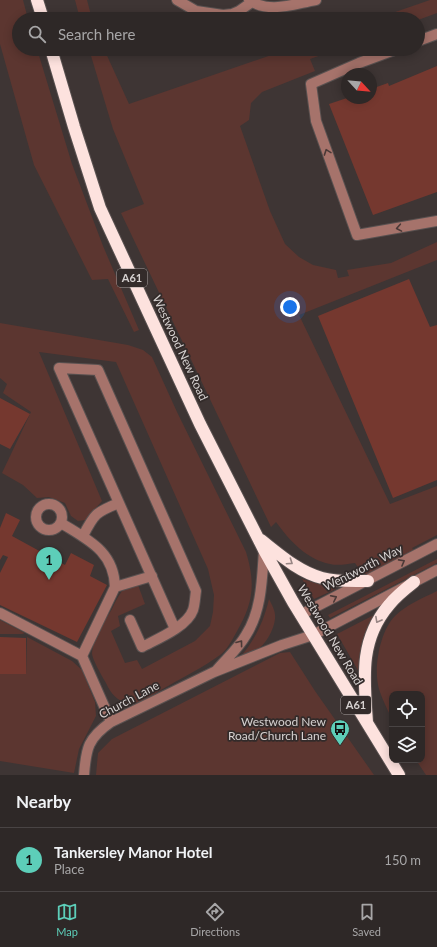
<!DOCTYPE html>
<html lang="en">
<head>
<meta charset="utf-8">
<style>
  :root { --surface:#2e2827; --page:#36302f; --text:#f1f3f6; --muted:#a7a6a7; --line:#494444; --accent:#5dceb9 }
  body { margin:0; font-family:Lato,sans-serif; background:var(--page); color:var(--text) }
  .controls { position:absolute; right:12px; bottom:12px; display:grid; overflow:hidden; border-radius:8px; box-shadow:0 2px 10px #0003 }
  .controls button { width:36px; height:36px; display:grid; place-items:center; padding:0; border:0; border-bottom:1px solid var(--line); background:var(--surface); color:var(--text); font:20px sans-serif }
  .compass { position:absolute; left:341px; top:68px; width:36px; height:36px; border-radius:50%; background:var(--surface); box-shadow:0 2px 10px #0003; rotate:116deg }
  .you { position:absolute; left:290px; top:307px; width:14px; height:14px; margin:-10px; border:3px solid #fff; border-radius:50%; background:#1a73e8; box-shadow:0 0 0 6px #1a73e833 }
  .badge { display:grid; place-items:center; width:26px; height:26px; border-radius:50%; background:var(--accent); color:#111; font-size:13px; font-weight:700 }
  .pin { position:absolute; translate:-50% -33px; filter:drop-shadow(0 1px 2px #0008) }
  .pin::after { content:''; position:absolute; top:21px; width:14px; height:12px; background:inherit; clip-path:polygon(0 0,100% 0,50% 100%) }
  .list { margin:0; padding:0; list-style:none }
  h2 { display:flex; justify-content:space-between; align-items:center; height:52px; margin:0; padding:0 16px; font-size:17px }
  h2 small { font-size:13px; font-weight:400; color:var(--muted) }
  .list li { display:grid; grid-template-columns:26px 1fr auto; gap:12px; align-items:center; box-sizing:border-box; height:64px; padding:0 16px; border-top:1px solid var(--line) }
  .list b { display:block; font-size:15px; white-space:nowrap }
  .list p { margin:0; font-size:13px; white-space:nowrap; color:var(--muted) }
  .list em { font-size:13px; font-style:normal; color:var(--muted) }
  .icon { flex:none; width:22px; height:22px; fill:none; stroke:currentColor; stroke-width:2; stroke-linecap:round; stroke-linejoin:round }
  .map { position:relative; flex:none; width:437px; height:775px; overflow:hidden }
  .search { position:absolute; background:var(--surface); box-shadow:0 2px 10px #0003; left:12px; right:12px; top:12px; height:44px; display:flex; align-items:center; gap:10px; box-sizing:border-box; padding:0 14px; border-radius:22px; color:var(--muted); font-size:15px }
  .sheet { height:116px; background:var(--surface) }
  nav { display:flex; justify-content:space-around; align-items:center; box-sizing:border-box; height:56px; border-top:1px solid var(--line); background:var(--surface); font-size:11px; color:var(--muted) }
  nav a { display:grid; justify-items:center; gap:2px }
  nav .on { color:var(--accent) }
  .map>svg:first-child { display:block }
  .green { fill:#5c3630 }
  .building { fill:#75382f }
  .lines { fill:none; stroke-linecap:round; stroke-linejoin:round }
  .minor-casing { stroke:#595150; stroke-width:12 }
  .highway-casing { stroke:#595150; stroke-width:14 }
  .minor { stroke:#a6736b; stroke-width:10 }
  .highway { stroke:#fde2de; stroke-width:12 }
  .oneway { stroke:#4a3937 }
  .oneway2 { stroke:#988684 }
  .labels { text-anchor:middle; stroke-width:3.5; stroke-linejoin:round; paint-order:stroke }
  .shield { fill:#332b2a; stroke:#a59f9e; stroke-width:1 }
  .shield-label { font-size:11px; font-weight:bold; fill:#d6d1d0 }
  .street-label { font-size:12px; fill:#d6d1d0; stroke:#332b2a }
  .poi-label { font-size:12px; fill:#d6d1d0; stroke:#332b2a; text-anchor:end }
</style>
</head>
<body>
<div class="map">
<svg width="437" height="775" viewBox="0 0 437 775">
  <rect width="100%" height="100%" fill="#3e3534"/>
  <path class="green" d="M0,0H23L28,19H19V49H37L72,164L103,246L139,330L134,332L108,279L92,280L34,165L0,44Z
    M75,0H87L92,19H80Z
    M430,0H437V13L418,20L375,19Z
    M89,49H104L129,104L289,49H338L310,59L315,71L262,92L251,103L249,120L240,126L270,211L285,244L299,257L313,265L336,270L338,278L349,276L347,270L391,263L437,242V260L299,315L390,504L437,486V535L412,548L417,554L368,581L355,563C347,564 338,566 330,564C306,559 290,541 276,522L271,527L121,213L144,204L113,129Z
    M0,323L128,345L143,350L152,357L177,412L246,552C256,585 253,604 236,633C232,640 227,650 220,655C204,667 185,676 168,686C160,690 138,705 130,704C117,701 111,694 106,683C102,676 92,659 92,653C93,636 104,622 112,609C116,600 120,593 126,586L138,585L145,604L118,616L120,626L111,631L125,663L137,660L142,669L195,641L210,626L213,612L214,595L208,569L116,362L39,352L102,501L85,520L78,521L71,516L65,503L49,497L37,498L23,485L2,473L31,412L3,393L7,384L0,378Z
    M437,559V563L330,618L328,615Z
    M302,579L336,589L314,599Z
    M437,591V775H426L416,760H422V694H392V720C388,710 382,699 379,689C373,668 380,631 395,616C406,605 423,598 437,591Z
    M269,599C272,605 276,612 275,619C274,630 265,645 256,651C251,655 245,657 239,659C255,639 263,624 269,599Z
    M374,615L359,672L337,634Z
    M0,620L25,633L22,634H0Z
    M27,637L72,661L82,670L95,702L96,716L79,749L74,773L0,761V674H26Z
    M290,652L315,691L374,775H96L98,753L112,739L280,653Z"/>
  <path class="building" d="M437,66V192L373,215L329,104L347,98H371V89L388,83L389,86Z
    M409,279L430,327L437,325V480L393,498L318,316Z
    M0,398L30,414L10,449L0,444Z
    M6,513L20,520L12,536L65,565L71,553L94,565L90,576L107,585L77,642L0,605V573L8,557L3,555L0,560V528Z
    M0,637L26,638V674H0Z"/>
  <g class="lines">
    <defs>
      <path id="minor" d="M177,0L196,11L223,15L232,14L239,11L252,2
        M249,0C269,14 293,4 316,0
        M418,41L437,34
        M397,49L359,63L311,84L316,121L357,235L437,221
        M36 517a13 13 0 1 1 26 0a13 13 0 1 1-26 0Z
        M61,523C88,540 114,551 115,587L82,656
        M83,536C94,514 96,512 119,503
        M115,587L152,576
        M0,613L82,656L111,722
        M300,615L437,544
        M130,620L142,647C157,639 187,627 193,610C195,604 195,597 196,591L98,370L59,368L175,629
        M216,671C226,659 238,649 246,635C262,610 262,578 264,550
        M84,775C86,748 88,738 111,722L214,672L282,645L313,635L437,570"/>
      <path id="highway" d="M37,0L43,19
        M51,49L74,127L100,208L200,424L264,550L293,602L399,775
        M261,540C280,555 299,572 322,578C337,582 353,581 368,581
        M367,722C364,679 359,640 389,605C396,596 405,589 414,582"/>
    </defs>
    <use href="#minor" class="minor-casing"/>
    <use href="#highway" class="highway-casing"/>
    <use href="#minor" class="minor"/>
    <use href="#highway" class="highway"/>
  </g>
  <defs><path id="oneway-chevron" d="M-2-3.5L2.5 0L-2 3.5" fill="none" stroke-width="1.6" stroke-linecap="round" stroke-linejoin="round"/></defs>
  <g class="oneway">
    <use href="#oneway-chevron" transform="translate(327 152) rotate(-110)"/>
    <use href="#oneway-chevron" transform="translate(399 228) rotate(170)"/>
    <use href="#oneway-chevron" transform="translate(402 562) rotate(-29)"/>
    <use href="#oneway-chevron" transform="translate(334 598) rotate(-26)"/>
    <use href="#oneway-chevron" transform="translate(240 643) rotate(-53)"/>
  </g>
  <g class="oneway2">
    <use href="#oneway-chevron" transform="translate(290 562) rotate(34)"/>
    <use href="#oneway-chevron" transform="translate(378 620) rotate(119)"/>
  </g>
  <defs>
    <symbol id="bus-pin" viewBox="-11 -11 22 30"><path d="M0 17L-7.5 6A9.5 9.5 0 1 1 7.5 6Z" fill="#5dceb9" stroke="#332b2a"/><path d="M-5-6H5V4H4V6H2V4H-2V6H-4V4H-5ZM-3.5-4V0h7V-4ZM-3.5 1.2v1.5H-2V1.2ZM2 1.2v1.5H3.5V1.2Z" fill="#111"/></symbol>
  </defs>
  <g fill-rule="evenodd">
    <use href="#bus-pin" x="329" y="718" width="22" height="30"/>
  </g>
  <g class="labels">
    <g class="shield">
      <rect x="117" y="269" width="30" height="18" rx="3"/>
      <rect x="341" y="696" width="30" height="18" rx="3"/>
    </g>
    <g class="shield-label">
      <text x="132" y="282">A61</text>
      <text x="356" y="709">A61</text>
    </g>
    <g class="street-label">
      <text transform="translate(180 348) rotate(65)" y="4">Westwood New Road</text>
      <text transform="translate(363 568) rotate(-27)" y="4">Wentworth Way</text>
      <text transform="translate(330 635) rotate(59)" y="4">Westwood New Road</text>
      <text transform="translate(129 700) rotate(-28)" y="4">Church Lane</text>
    </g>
    <g class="poi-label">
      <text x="326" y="726">Westwood New<tspan x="326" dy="14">Road/Church Lane</tspan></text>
    </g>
  </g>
</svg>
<div class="controls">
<button><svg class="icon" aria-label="locate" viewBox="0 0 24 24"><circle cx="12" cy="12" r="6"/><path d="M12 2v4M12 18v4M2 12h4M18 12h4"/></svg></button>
<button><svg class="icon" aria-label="layers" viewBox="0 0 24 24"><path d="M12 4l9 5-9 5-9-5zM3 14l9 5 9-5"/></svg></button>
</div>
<svg class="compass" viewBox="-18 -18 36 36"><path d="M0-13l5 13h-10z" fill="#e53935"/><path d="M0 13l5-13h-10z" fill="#a7a6a7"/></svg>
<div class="you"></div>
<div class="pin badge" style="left:49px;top:580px">1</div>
<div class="search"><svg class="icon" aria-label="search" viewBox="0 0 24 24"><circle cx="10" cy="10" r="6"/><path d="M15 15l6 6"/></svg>Search here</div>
</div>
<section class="sheet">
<h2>Nearby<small></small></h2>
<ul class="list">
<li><span class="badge">1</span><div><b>Tankersley Manor Hotel</b><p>Place</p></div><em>150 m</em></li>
</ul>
</section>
<nav>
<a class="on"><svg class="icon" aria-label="map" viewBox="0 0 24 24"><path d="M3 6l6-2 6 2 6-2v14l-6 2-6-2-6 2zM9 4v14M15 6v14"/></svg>Map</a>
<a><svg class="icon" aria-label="directions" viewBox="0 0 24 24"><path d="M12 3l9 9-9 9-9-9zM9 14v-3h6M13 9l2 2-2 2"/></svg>Directions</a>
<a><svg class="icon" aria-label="saved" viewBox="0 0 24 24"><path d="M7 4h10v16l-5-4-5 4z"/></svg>Saved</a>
</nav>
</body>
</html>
